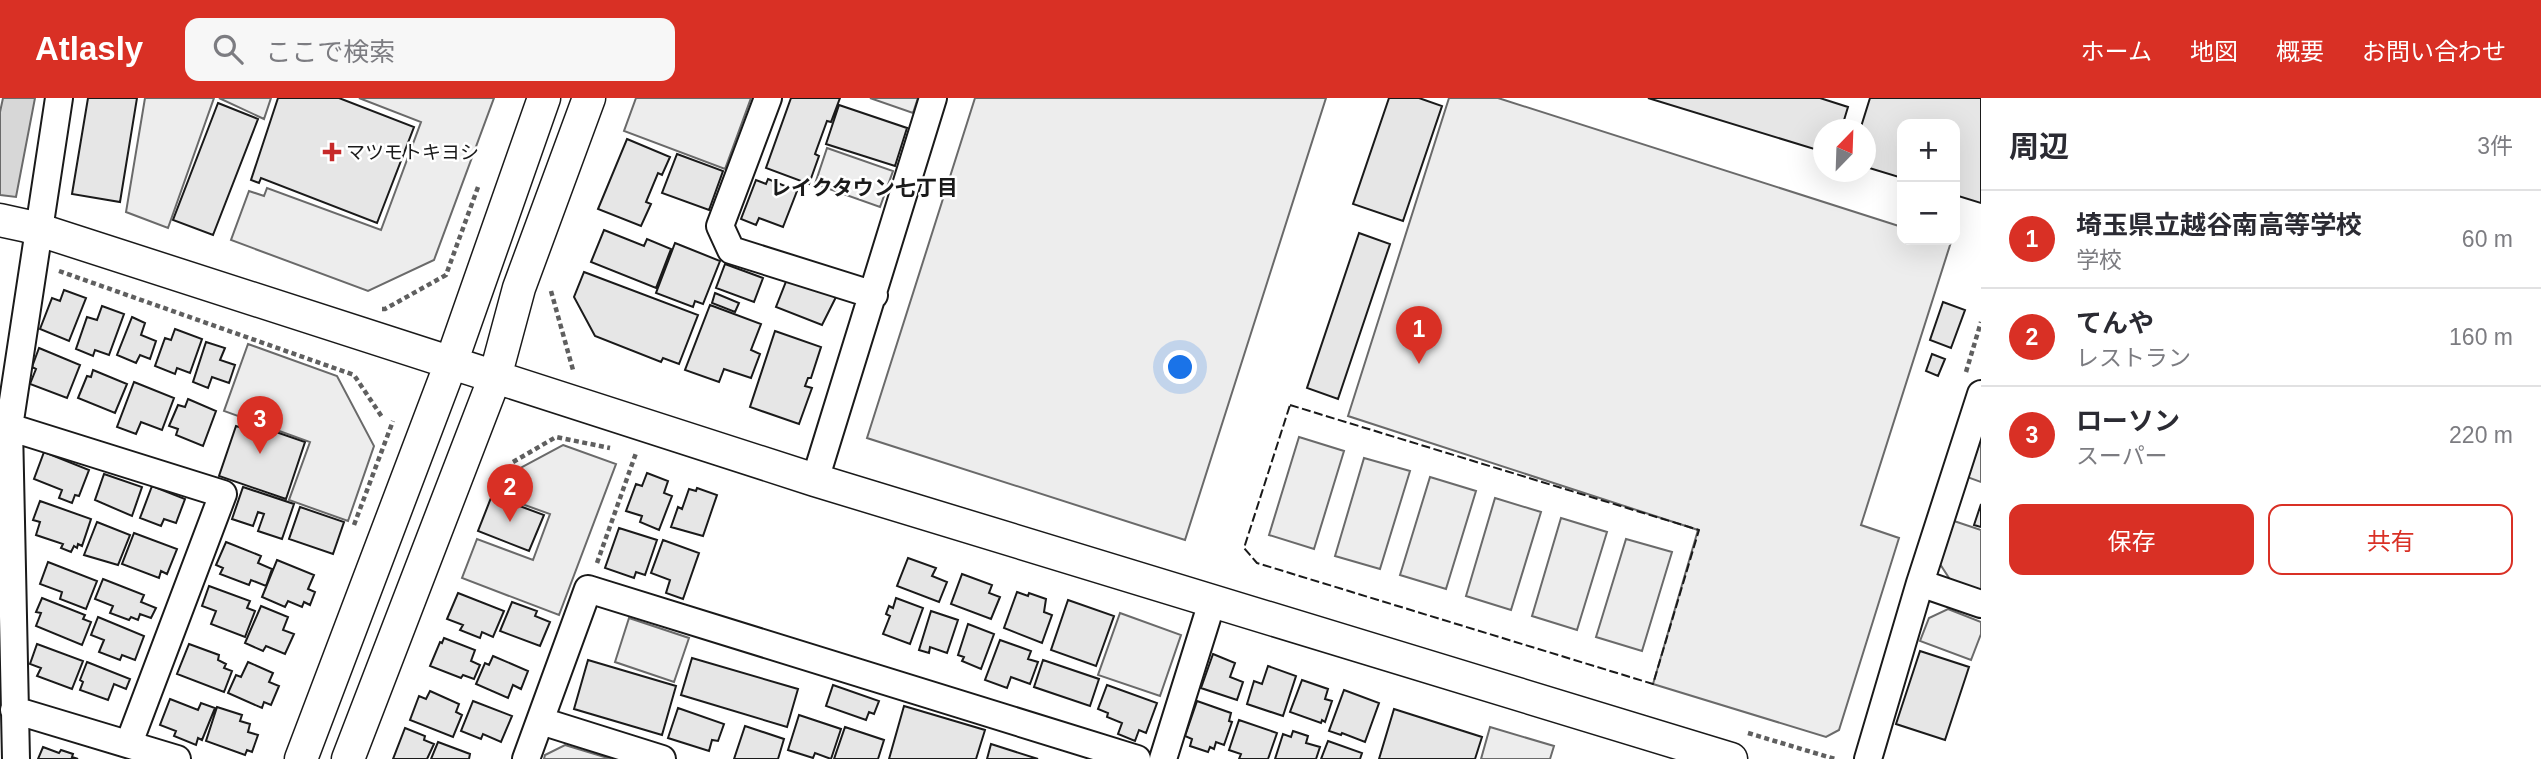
<!DOCTYPE html>
<html lang="ja">
<head>
<meta charset="utf-8">
<style>
  :root { --surface:#fff; --page:#f7f7f7; --text:#2b2b33; --muted:#7c7c81; --line:#e1e1e2; --accent:#d93025 }
  body { margin:0; font-family:Arial,"Noto Sans JP",sans-serif; background:var(--page); color:var(--text) }
  .controls { position:absolute; right:21px; top:21px; display:grid; overflow:hidden; border-radius:14px; box-shadow:0 7px 28px #0002 }
  .controls button { width:63px; height:63px; display:grid; place-items:center; padding:0; border:0; border-bottom:2px solid var(--line); background:var(--surface); color:var(--text); font:35px sans-serif }
  .compass { position:absolute; left:1813px; top:21px; width:63px; height:63px; border-radius:50%; background:var(--surface); box-shadow:0 7px 28px #0002; rotate:23deg }
  .you { position:absolute; left:1181px; top:270px; width:24px; height:24px; margin:-18px; border:5px solid #fff; border-radius:50%; background:#1a73e8; box-shadow:0 0 0 10px #1a73e833 }
  .badge { display:grid; place-items:center; width:46px; height:46px; border-radius:50%; background:var(--accent); color:#fff; font-size:23px; font-weight:700 }
  .pin { position:absolute; translate:-50% -58px; filter:drop-shadow(0 2px 4px #0008) }
  .pin::after { content:''; position:absolute; top:37px; width:24px; height:21px; background:inherit; clip-path:polygon(0 0,100% 0,50% 100%) }
  .list { margin:0; padding:0; list-style:none }
  h2 { display:flex; justify-content:space-between; align-items:center; height:91px; margin:0; padding:0 28px; font-size:30px }
  h2 small { font-size:23px; font-weight:400; color:var(--muted) }
  .list li { display:grid; grid-template-columns:46px 1fr auto; gap:21px; align-items:center; box-sizing:border-box; height:98px; padding:0 28px; border-top:2px solid var(--line) }
  .list b { display:block; font-size:26px; white-space:nowrap }
  .list p { margin:0; font-size:23px; white-space:nowrap; color:var(--muted) }
  .list em { font-size:23px; font-style:normal; color:var(--muted) }
  .actions { display:flex; gap:14px; padding:21px 28px }
  .actions a { flex:1; padding:16px 0; border:2px solid var(--accent); border-radius:14px; text-align:center; font-size:24px; color:var(--accent) }
  .actions .main { background:var(--accent); color:#fff }
  .icon { flex:none; width:38px; height:38px; fill:none; stroke:currentColor; stroke-width:2; stroke-linecap:round; stroke-linejoin:round }
  .map { position:relative; flex:none; width:1981px; height:661px; overflow:hidden }
  header { display:flex; align-items:center; gap:42px; box-sizing:border-box; height:98px; padding:0 35px; background:var(--accent); color:#fff }
  header strong { font-size:33px }
  nav { display:flex; gap:38px; margin-inline-start:auto; font-size:24px }
  .search { width:490px; height:63px; background:var(--page); display:flex; align-items:center; gap:18px; box-sizing:border-box; padding:0 24px; border-radius:14px; color:var(--muted); font-size:26px }
  main { display:flex }
  aside { flex:1; background:var(--surface) }
  .map>svg:first-child { display:block }
  .built { fill:#ededed; stroke:#6a6a6a; stroke-width:2 }
  .water { fill:#d7d7d7; stroke:#6a6a6a; stroke-width:2 }
  .building { fill:#e6e6e6; stroke:#1a1a1a; stroke-width:2 }
  .lines { fill:none; stroke-linecap:round; stroke-linejoin:round }
  .minor-casing { stroke:#1a1a1a; stroke-width:30 }
  .tertiary-casing { stroke:#1a1a1a; stroke-width:35 }
  .path { stroke:#5f5f5f; stroke-width:4.5; stroke-dasharray:5 3.5; stroke-linecap:butt }
  .minor { stroke:#fff; stroke-width:26 }
  .tertiary { stroke:#fff; stroke-width:32 }
  .fence { stroke:#1a1a1a; stroke-width:2; stroke-dasharray:9 3.5; stroke-linecap:butt }
  .poi-dot { fill:#c62828; stroke:#fff; stroke-width:2.5 }
  .labels { text-anchor:middle; stroke-width:5; stroke-linejoin:round; paint-order:stroke }
  .poi-label { font-size:19px; fill:#1a1a1a; stroke:#fff; text-anchor:start }
  .neighbourhood-label { font-size:21px; font-weight:bold; fill:#1a1a1a; stroke:#fff }
</style>
</head>
<body>
<header>
<strong>Atlasly</strong>
<div class="search"><svg class="icon" aria-label="search" viewBox="0 0 24 24"><circle cx="10" cy="10" r="6"/><path d="M15 15l6 6"/></svg>ここで検索</div>
<nav><a>ホーム</a><a>地図</a><a>概要</a><a>お問い合わせ</a></nav>
</header>
<main>
<div class="map">
<svg width="1981" height="661" viewBox="0 0 1981 661">
  <rect width="100%" height="100%" fill="#fff"/>
  <path class="built" d="M145,0H214L168,130L126,114Z
    M219,0H271L264,21Z
    M359,0H494L434,162L368,193L231,142L249,93L264,98L267,90L381,132L421,24Z
    M636,0H751L725,71L624,33Z
    M870,0H918L913,15Z
    M975,0H1326L1185,442L867,340Z
    M1449,0H1498L1902,129V142H1942L1951,144L1861,427L1899,440L1839,632L1826,639L1653,586L1698,432L1348,318Z
    M827,50L893,73L880,109L815,86Z
    M248,246L337,278L374,348L348,423L289,402L310,344L224,313Z
    M1299,339L1344,353L1314,451L1269,437Z
    M1981,342V384L1967,379Z
    M563,347L616,366L559,517L462,480L477,441L533,462L550,416L519,405L524,390L500,381Z
    M1364,360L1410,373L1380,471L1335,458Z
    M1430,379L1476,393L1446,491L1400,477Z
    M1495,400L1541,414L1511,512L1466,498Z
    M1561,420L1607,434L1577,532L1532,518Z
    M1954,423L1981,432V492L1951,483L1940,466Z
    M1626,441L1672,454L1642,553L1596,539Z
    M1948,511L1981,524V536L1971,562L1920,543L1929,520Z
    M1120,515L1181,537L1160,598L1098,577Z
    M629,520L689,540L674,584L615,564Z
    M1490,629L1554,648L1550,661H1481Z
    M565,647L611,661H544L545,657Z"/>
  <path class="water" d="M3,0H35L16,99L0,97V14Z"/>
  <path class="building" d="M88,0H137L120,104L72,96Z
    M278,0H339L414,29L377,125L261,80L259,85L251,82Z
    M791,0H840L831,24L827,23L815,56L819,58L809,86L766,70Z
    M1389,0H1419L1442,8L1403,123L1353,106Z
    M1648,0H1820L1848,9L1841,32H1824V54Z
    M1870,0H1981V105L1955,97V26H1902V80L1866,69V32H1860Z
    M218,5L258,21L213,137L173,122Z
    M839,7L907,30L895,68L826,46Z
    M627,41L670,59L662,77L658,75L646,104L651,106L641,128L598,111Z
    M677,56L723,73L709,112L662,95Z
    M768,81L797,93L783,129L759,120L756,127L741,121L756,82L766,86Z
    M604,132L644,148L647,141L671,151L656,190L591,164Z
    M1359,135L1390,146L1338,301L1307,290Z
    M675,145L720,163L703,206L695,203L693,209L656,195Z
    M725,166L763,180L754,204L716,190Z
    M584,174L698,217L679,266L663,260L661,264L595,238L574,199Z
    M787,181L836,199L822,227L776,209Z
    M64,192L86,200L69,243L40,231L52,200L60,203Z
    M715,195L739,205L735,214L712,205Z
    M1943,204L1965,212L1951,250L1930,242Z
    M710,207L761,226L751,252L760,256L751,280L724,271L719,284L685,272Z
    M102,208L124,216L109,257L95,252L93,258L76,251L87,219L97,222Z
    M132,219L145,225L141,237L156,243L150,261L140,257L136,265L117,257Z
    M175,231L202,241L190,275L177,270L175,276L155,268L165,240L171,242Z
    M775,233L821,249L811,280H808L805,288L812,290L799,326L750,309Z
    M206,244L225,250L220,262L235,267L229,285L212,279L208,290L193,284Z
    M39,250L80,267L67,300L30,286L36,271L32,269Z
    M1932,256L1945,261L1938,278L1926,273Z
    M93,272L127,286L115,315L78,300L87,278L91,279Z
    M134,284L174,300L162,332L141,324L136,336L117,329Z
    M188,301L216,313L203,348L176,337L178,331L169,328L178,307L185,309Z
    M253,326L305,344L286,401L219,378L236,328L251,333Z
    M44,354L89,372L79,398L75,397L72,405L59,400L62,392L34,381Z
    M647,375L668,383L664,395L672,398L659,432L640,424L642,418L626,413L636,386L642,388Z
    M104,376L142,389L132,418L95,402Z
    M496,387L518,396L514,406L544,417L529,453L478,433Z
    M152,388L185,401L176,425L164,421L161,428L140,420Z
    M243,389L294,406L282,441L258,433L264,416L258,414L253,428L232,421Z
    M697,390L717,397L703,438L671,429L678,409L682,411L689,391L696,393Z
    M40,403L91,421L82,448L78,446L77,450L74,448L71,454L61,450L63,446L36,437L40,424L33,422Z
    M1981,406V429L1974,427Z
    M300,409L344,424L333,456L289,441Z
    M97,424L130,437L118,467L84,457Z
    M619,430L657,442L645,477L636,474L634,480L605,470Z
    M134,435L177,451L167,476L161,473L159,480L122,466Z
    M663,442L699,455L683,501L666,495L670,482L651,475Z
    M226,444L261,458L258,465L272,471L266,488L251,482L249,487L220,476L223,470L216,467Z
    M908,460L936,470L932,478L947,484L939,504L897,488Z
    M277,462L314,477L308,491L315,494L310,507L304,504L302,509L288,503L285,509L262,499Z
    M48,464L97,483L86,511L60,501L62,494L40,486Z
    M962,476L992,487L989,495L1000,499L991,521L951,506Z
    M103,481L144,497L141,504L156,510L151,520L140,516L138,522L131,519L129,522L110,515L113,508L95,501Z
    M209,488L250,503L247,510L255,513L245,539L211,526L216,513L202,508Z
    M1017,494L1028,498L1029,495L1046,501L1044,514L1052,517L1042,545L1004,530Z
    M458,495L504,513L493,539L482,534L480,540L460,532L463,527L447,521Z
    M42,500L85,517L83,521L91,524L82,547L36,528L41,515L36,514Z
    M896,500L923,510L910,546L883,536L890,518L886,516L889,508L893,510Z
    M1068,502L1114,518L1096,568L1051,552Z
    M512,504L537,513L535,518L550,524L540,548L500,533Z
    M261,508L288,519L283,532L294,536L285,556L266,548L263,553L245,545Z
    M931,513L958,522L947,555L930,549L929,555L919,552Z
    M98,519L144,538L135,562L122,557L120,562L99,554L104,542L91,537Z
    M968,526L994,536L981,571L962,563L964,559L958,557Z
    M444,540L475,552L471,563L480,567L474,581L463,577L461,580L430,568L440,544L442,545Z
    M1000,542L1031,553L1028,561L1038,564L1030,586L1011,579L1007,590L985,582Z
    M37,546L83,563L72,591L37,578L41,570L30,566Z
    M189,546L219,557L218,562L226,566L224,570L232,573L224,594L177,576Z
    M1920,553L1969,569L1945,642L1896,626Z
    M1213,556L1235,565L1230,579L1243,584L1237,602L1201,590Z
    M493,558L528,573L521,591L513,587L508,600L476,586L485,565L489,567Z
    M692,560L798,591L787,629L681,597Z
    M588,562L676,588L662,637L574,611Z
    M1043,562L1099,581L1090,608L1034,589Z
    M87,564L130,581L126,591L114,586L108,602L80,592L83,584L80,582Z
    M248,564L273,575L269,584L279,588L271,607L264,604L262,610L228,595L236,577L241,579Z
    M1268,568L1296,578L1283,618L1247,606L1254,583L1262,586Z
    M1302,582L1328,591L1325,601L1332,603L1325,624L1322,622L1321,625L1290,614Z
    M833,587L879,603L874,616L869,614L866,622L826,608Z
    M1107,587L1157,605L1146,635L1139,632L1135,643L1118,636L1122,625L1107,619L1108,615L1098,611Z
    M1344,592L1379,605L1365,644L1342,635L1341,637L1329,633Z
    M430,593L459,606L456,614L462,617L453,639L410,622L419,598L426,601Z
    M170,601L198,612L201,605L215,610L202,642L198,640L196,647L174,638L176,633L160,627Z
    M473,603L512,618L501,644L483,636L481,641L461,633Z
    M1197,603L1231,615L1229,623L1232,624L1224,647L1216,644L1214,651L1210,649L1208,654L1190,648L1192,641L1185,638Z
    M904,608L985,632L976,661H889Z
    M217,609L242,617L240,623L250,626L248,634L258,637L252,654L247,652L245,657L206,643Z
    M678,610L724,626L718,643L712,642L709,653L668,640Z
    M1394,611L1482,639L1475,661H1379Z
    M799,617L841,631L831,661L815,655L813,660L788,652Z
    M1239,622L1277,635L1268,661H1239L1241,656L1229,652Z
    M745,628L784,641L778,661H734Z
    M845,629L884,642L878,661H834Z
    M405,630L425,638L424,642L434,646L427,661H393Z
    M1293,633L1308,638L1306,645L1320,649L1316,661H1275L1283,636L1291,639Z
    M1328,643L1362,655L1360,661H1321Z
    M438,644L470,656L469,661H431Z
    M991,646L1038,661H987Z
    M43,649L59,655L61,652L73,656L72,659L78,661H38Z"/>
  <g class="lines">
    <defs>
      <path id="minor" d="M768,0L720,128L731,152L874,197
        M9,329L223,396L129,645
        M815,382L933,0
        M1920,485L1981,506
        M14,612L177,661
        M541,623L662,661
        M16,661L9,329L59,0
        M526,661L588,491L1137,661
        M1163,661L1212,504
        M1868,661L1920,485L1981,296"/>
      <path id="tertiary" d="M0,122L27,128L815,382L1731,661
        M301,661L451,265L544,0
        M348,661L495,279L519,190L589,0"/>
    </defs>
    <use href="#minor" class="minor-casing"/>
    <use href="#tertiary" class="tertiary-casing"/>
    <path class="path" d="M59,173L354,277L382,319
      M551,193L573,272
      M382,211H385L446,177L478,89
      M1966,274L1981,224
      M513,364L556,339L610,350
      M354,427L393,323
      M597,465L636,355
      M1748,635L1835,661"/>
    <use href="#minor" class="minor"/>
    <use href="#tertiary" class="tertiary"/>
    <path class="fence" d="M1290,307L1699,432L1653,586L1257,465L1244,450Z"/>
  </g>
  <path class="poi-dot" d="M328.5 43.5h7v7h7v7h-7v7h-7v-7h-7v-7h7z"/>
  <g class="labels">
    <g class="poi-label">
      <text x="346" y="61">マツモトキヨシ</text>
    </g>
    <g class="neighbourhood-label">
      <text x="864" y="97">レイクタウン七丁目</text>
    </g>
  </g>
</svg>
<div class="controls">
<button>+</button>
<button>−</button>
</div>
<svg class="compass" viewBox="-18 -18 36 36"><path d="M0-13l5 13h-10z" fill="#e53935"/><path d="M0 13l5-13h-10z" fill="#7c7c81"/></svg>
<div class="you"></div>
<div class="pin badge" style="left:1419px;top:266px">1</div>
<div class="pin badge" style="left:510px;top:424px">2</div>
<div class="pin badge" style="left:260px;top:356px">3</div>
</div>
<aside>
<h2>周辺<small>3件</small></h2>
<ul class="list">
<li><span class="badge">1</span><div><b>埼玉県立越谷南高等学校</b><p>学校</p></div><em>60 m</em></li>
<li><span class="badge">2</span><div><b>てんや</b><p>レストラン</p></div><em>160 m</em></li>
<li><span class="badge">3</span><div><b>ローソン</b><p>スーパー</p></div><em>220 m</em></li>
</ul>
<div class="actions"><a class="main">保存</a><a>共有</a></div>
</aside>
</main>
</body>
</html>
